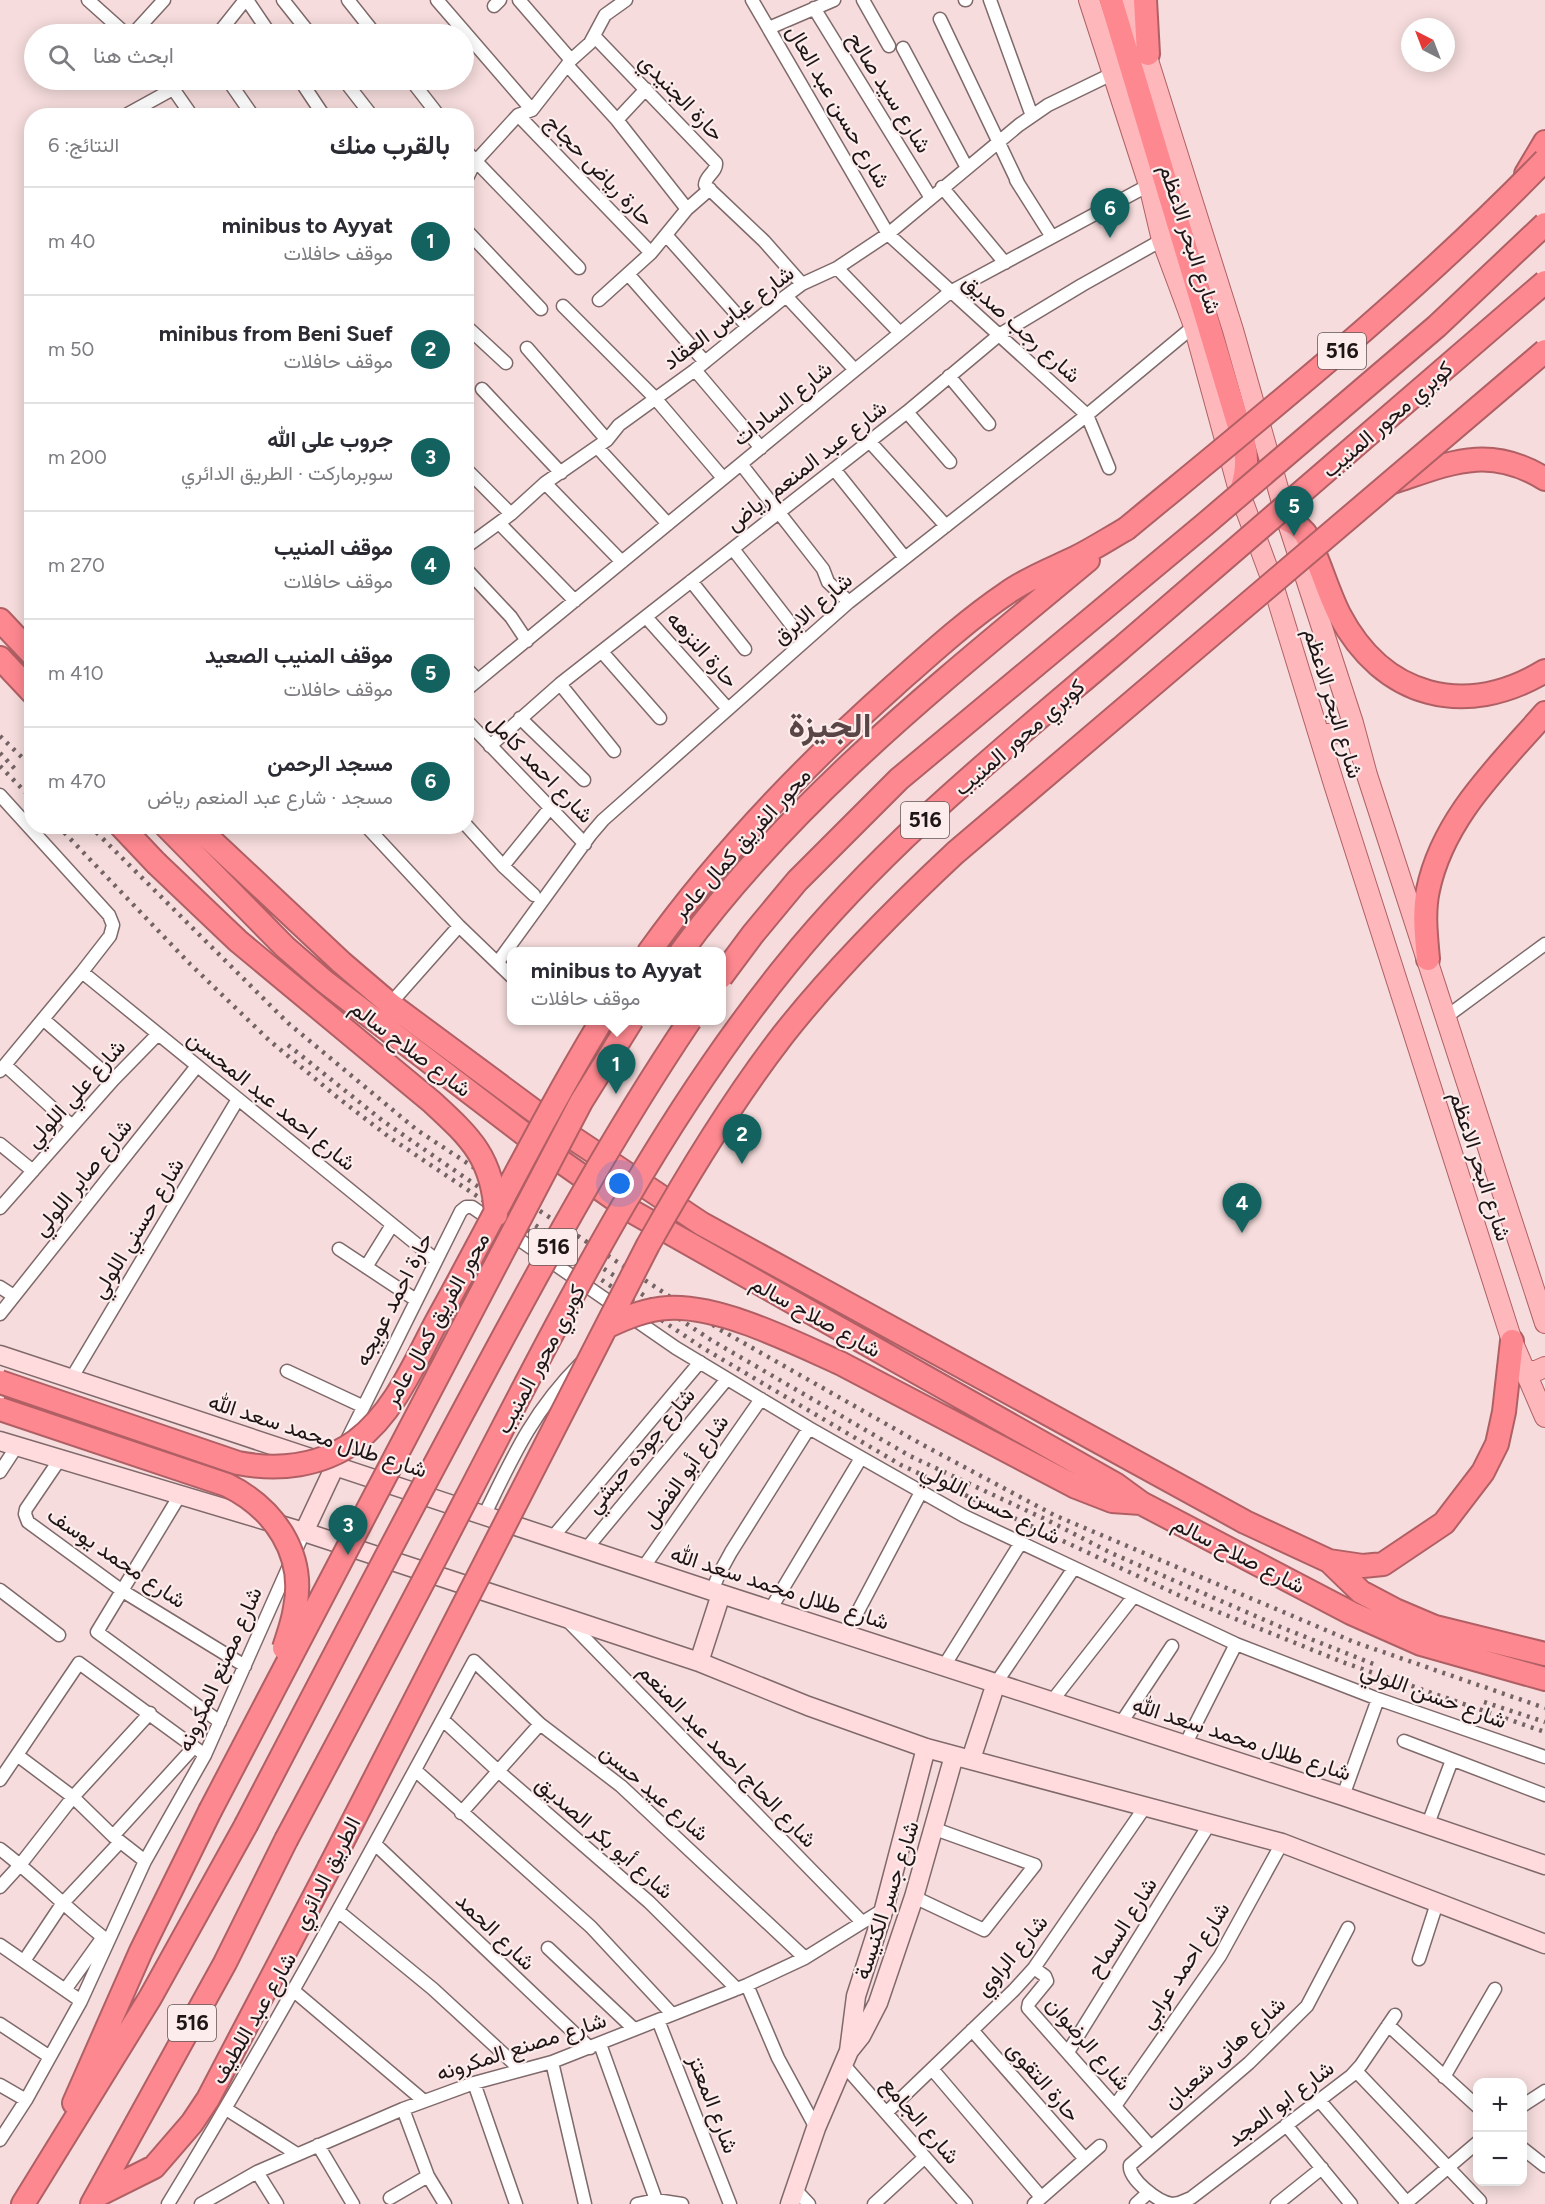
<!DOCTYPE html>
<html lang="ar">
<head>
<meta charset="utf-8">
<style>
  :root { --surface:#fff; --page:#f7f7f7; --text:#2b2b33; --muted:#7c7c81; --line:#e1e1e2; --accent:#13625f }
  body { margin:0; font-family:Figtree,Vazirmatn,sans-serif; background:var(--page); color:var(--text); direction:rtl }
  .controls { position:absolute; right:18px; bottom:18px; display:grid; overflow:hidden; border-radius:12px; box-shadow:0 3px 15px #0003 }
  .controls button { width:54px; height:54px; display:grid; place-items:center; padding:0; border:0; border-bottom:2px solid var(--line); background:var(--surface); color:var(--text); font:30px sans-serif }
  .compass { position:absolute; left:1401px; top:18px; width:54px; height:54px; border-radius:50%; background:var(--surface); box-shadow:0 3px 15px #0003; rotate:318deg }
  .you { position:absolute; left:620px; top:1184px; width:21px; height:21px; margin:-15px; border:4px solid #fff; border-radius:50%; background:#1a73e8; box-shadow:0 0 0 9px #1a73e833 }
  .badge { display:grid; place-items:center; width:39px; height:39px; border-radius:50%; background:var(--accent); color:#fff; font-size:20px; font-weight:700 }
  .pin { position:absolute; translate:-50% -50px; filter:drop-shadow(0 2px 3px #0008) }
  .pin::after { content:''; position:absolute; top:32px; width:21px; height:18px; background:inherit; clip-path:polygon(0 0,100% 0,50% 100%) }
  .popup { position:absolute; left:507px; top:947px; width:219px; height:78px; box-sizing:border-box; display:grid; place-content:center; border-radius:12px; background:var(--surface); filter:drop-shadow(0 2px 4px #0005); font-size:20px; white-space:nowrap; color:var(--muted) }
  .popup b { font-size:22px; color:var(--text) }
  .popup::after { content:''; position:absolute; left:50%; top:100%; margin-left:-12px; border:12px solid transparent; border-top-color:var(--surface) }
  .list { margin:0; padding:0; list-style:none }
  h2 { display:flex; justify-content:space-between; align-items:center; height:78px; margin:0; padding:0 24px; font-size:26px }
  h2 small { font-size:20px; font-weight:400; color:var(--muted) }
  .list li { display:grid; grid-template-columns:39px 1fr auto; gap:18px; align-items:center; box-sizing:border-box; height:108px; padding:0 24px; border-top:2px solid var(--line) }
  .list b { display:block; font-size:22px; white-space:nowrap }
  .list p { margin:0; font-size:20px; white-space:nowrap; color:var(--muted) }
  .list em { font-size:20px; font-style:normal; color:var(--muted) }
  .icon { flex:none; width:33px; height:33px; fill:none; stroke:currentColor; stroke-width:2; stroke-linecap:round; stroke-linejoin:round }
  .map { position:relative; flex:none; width:1545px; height:2204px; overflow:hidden; direction:ltr }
  .search { position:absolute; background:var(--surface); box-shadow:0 3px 15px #0003; left:24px; top:24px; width:450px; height:66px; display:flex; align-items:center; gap:15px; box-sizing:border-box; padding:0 21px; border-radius:33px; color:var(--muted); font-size:22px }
  .panel { position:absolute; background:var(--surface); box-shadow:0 3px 15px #0003; left:24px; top:108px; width:450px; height:726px; border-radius:24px; direction:rtl }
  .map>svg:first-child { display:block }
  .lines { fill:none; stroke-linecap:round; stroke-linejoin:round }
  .street-casing { stroke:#7f696a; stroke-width:15 }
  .secondary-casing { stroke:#7f696a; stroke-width:21 }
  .primary-casing { stroke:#b06065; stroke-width:22 }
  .highway-casing { stroke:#b06065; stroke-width:26 }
  .street { stroke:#fff; stroke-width:12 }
  .secondary { stroke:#ffdbde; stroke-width:18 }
  .primary { stroke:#feb8bc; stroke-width:20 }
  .highway { stroke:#fe8890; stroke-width:22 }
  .rail { stroke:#736364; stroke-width:4.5; stroke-dasharray:3 6; stroke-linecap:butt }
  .highway-bridge-casing { stroke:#b06065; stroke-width:26; stroke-linecap:butt }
  .highway-bridge { stroke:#fe8890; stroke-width:22 }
  .labels { text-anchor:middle; stroke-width:4.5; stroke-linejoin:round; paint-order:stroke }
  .shield { fill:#fcecec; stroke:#615656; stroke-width:1.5 }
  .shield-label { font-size:21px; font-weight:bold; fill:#1e1516 }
  .street-label { font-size:22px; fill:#1e1516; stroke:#fcecec }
  .town-label { font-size:34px; font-weight:bold; fill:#594545; stroke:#fcecec }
</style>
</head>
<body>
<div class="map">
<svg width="1545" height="2204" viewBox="0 0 1545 2204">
  <rect width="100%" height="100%" fill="#f6dcdc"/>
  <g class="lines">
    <defs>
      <path id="street" d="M88,0L126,34
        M247,0L270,34
        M283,0L310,34
        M348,0L375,34
        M437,0L532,110
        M519,0L571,60
        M752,0L888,234L1087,415L1109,468
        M863,0L889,46
        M965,0H966
        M990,0L1032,116
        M494,6L500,0
        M814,8L931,198
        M940,19L1019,185
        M769,28L834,0
        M133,34L164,0
        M218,34L245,0
        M594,36L716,163C717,172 705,176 705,185L764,241L802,284
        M903,48L967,168
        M567,65L617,120
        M167,80L192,116
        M228,80L253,116
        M300,80L324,116
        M344,80L372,116
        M411,80L439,116
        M646,89L617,120L687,209
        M518,115L651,253
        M124,116L173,89
        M466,151L579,268
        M466,180L475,162L518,115L532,110L571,60L590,43L605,15L626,0
        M1016,180L1052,237
        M942,187L1005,263
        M466,230L541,309
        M666,235L748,327
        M837,268L900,333
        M628,274L705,362
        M786,296L855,370
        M599,300L651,253L687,209L710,189
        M563,306L655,398L723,478
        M466,326L506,363
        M527,348L607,440
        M695,370L761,448
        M949,376L989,424
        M482,389L561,473
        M907,412L950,462
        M870,442L946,526
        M597,447L668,524
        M741,464L823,569L828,582L849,602
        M466,469L511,514
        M834,469L905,558
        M545,483L622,562
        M499,523L575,601
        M466,547L511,514L545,483L607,440L619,425L695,370L786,296L802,284L837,268L888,234L1019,125L1048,105L1114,73
        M733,549L804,641
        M466,569L511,617L527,641
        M691,581L745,649
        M646,617L728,709
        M602,652L660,718
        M466,668L477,679
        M560,684L614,751
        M466,690L950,292L1149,185
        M520,718L584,780
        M466,720L585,844
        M490,746L560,684L907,412L999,335L1082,285L1162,240
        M0,795L109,915L113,925L110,936L82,972L0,1071
        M466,825L503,866L534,895
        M366,826L459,926L511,976
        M503,866L550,808
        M498,962L591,834L603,820L849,602L1087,415L1194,326
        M82,972L436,1260
        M390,1004L459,926
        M1446,1017L1545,944
        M43,1019L113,1080
        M5,1065L72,1126
        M0,1144L33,1171
        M0,1208L113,1080L158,1034
        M339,1249L416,1300
        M366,1267L392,1225
        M0,1287L14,1296
        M0,1314L197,1066
        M287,1371L362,1406
        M71,1379L238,1099
        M345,1444L461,1211L466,1207H472L676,1348L809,1428L964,1516L1236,1644L1378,1699L1545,1757
        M60,1459L26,1509L25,1514L28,1522L121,1590L245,1666
        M0,1472L17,1446
        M180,1495L97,1632L220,1722
        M484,1516C513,1456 533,1411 581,1363
        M552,1538L700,1362
        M586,1549L727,1379
        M643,1568L761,1399
        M0,1590L59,1635
        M712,1591L719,1574L731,1552L809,1428
        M770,1610L861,1458
        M567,1620L862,1922
        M846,1634L921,1492
        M944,1666L1020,1544
        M996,1683L1074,1568
        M1052,1701L1134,1596
        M443,1720L498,1771L649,1902L737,1989
        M1121,1723L1172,1646
        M1404,1741L1545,1795
        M1185,1745L1236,1644
        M17,1755L73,1797L113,1836L145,1861
        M415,1770L591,1927L672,2014
        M0,1780L79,1663L205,1755
        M1343,1796L1378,1699
        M461,1813L540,1724
        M1428,1824L1452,1760
        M113,1836L194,1747
        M375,1844L590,2048
        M0,1849C38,1878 70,1912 108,1941
        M0,1887L20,1865L73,1797L150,1713
        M914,1897L984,1930L1035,1865L935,1829
        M338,1911L433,1989L521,2070
        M0,1945L81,2001
        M548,1948L634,2029
        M1419,1959L1437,1903
        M24,1961L62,1904L120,1842
        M1034,1968L1045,1976L1047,1981L1029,2003L1028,2008L1150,2146
        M747,1985L778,2058L816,2128
        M65,1990L103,1937
        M294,1991L424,2101
        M658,2020L730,2204
        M0,2024L50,2057
        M1388,2025L1478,2107
        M972,2030L1085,2159
        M600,2044L656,2200
        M1068,2052L1210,1823
        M552,2062L585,2204
        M843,2064L966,2204
        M932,2069L1041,2197
        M1356,2071L1480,2201
        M1444,2077L1495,1989
        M474,2083L516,2204
        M0,2085L26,2100
        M1319,2100L1408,2204
        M1115,2106L1220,1956L1282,1843
        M1522,2106L1545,2091
        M226,2109L297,2154
        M403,2109L428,2176L445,2204
        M887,2112L1014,1990L1034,1968L1145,1807
        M1286,2125L1351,2204
        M0,2140L26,2100L81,2001L145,1861L205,1755L304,1532
        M318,2145L353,2204
        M1522,2148L1545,2166
        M257,2172L277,2204
        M795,2189L809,2204
        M390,2198L428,2176
        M168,2204C276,2027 375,1844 474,1661L540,1724L621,1786L805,1958
        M201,2204L257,2172L403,2109L474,2083L552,2062L747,1985L805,1958L884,1909
        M637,2204L656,2200L682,2204
        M874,2204L925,2157
        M1034,2204L1100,2146
        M1136,2204L1149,2192
        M1172,2204C1158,2202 1128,2179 1130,2165L1249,2063L1307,2006L1348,1928
        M1173,2204L1179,2203L1191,2198L1351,2076L1361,2065L1395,2015
        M1277,2204L1322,2168
        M1405,2204L1478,2142"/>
      <path id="secondary" d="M0,1355L712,1591L1343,1796L1545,1865
        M0,1441L304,1532L563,1617L699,1662L808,1706L926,1748L1282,1843L1545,1944
        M304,1532L335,1466
        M699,1662L721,1594
        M971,1759L996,1683
        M849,2051L856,1996L884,1909L926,1748
        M790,2204L816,2128L849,2051L861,2036L878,2003L914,1897L954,1756"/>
      <path id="primary" d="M1089,0L1149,185L1162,240L1194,326L1240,494L1270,575L1334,784L1512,1341L1545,1417
        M1129,0L1233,330L1287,520L1353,723L1367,775L1545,1323
        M1319,735L1338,733L1353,723
        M1525,1371H1536L1545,1367"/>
      <path id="highway" d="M1111,0L1244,443C1248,462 1246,476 1240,494
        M1145,0L1148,54
        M1526,174L1545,142
        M1393,482C1450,463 1489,444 1545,479
        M1287,520L1297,525L1305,533C1319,559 1326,588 1339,614C1383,698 1465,719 1545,671
        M0,620L32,654
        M0,658L32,692
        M121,826L156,863
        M166,826L285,947L324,981L549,1153L633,1212L1115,1484L1141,1503L1351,1613L1421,1644L1545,1679
        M196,826L342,963L390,1004L549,1122L702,1224L1245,1522L1329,1561L1361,1592L1395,1610L1435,1627L1545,1654
        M649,952C720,853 804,766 895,685C931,653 967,620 1007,593C1028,578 1052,569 1075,558C1093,549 1110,538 1126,529
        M681,952C794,798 943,681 1088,560
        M1428,959C1426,936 1423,913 1428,890C1443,818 1498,767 1545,713
        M840,1363L1076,1487L1112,1501L1141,1503
        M1329,1561L1363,1566L1383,1564L1444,1523L1483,1472L1497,1444L1504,1412L1512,1341
        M74,2103L141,1951L210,1811
        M98,2195L154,2167L192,2123L208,2099L329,1868
        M23,2204L150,1998L246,1825
        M92,2204L225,1963L286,1840"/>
    </defs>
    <use href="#street" class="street-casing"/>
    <use href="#secondary" class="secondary-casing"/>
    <use href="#primary" class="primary-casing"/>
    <use href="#highway" class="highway-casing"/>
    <use href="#street" class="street"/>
    <use href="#secondary" class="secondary"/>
    <use href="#primary" class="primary"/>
    <use href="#highway" class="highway"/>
    <path class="rail" d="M0,736L32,767
      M0,753L17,771
      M0,766L32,799
      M58,826L190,964L270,1041L337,1097L389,1137L703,1348L901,1465L1191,1601L1345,1663L1545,1732
      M90,826L288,1023L417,1130L719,1329L923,1445L1054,1515L1354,1642L1545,1708
      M288,1045L383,1121L483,1190
      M520,1216L574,1249L711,1340L910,1456L1049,1521L1111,1553L1283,1628L1376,1665
      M1484,1702L1545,1722"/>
    <defs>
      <path id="highway-bridge" d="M1126,529C1270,410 1415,294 1545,160
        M156,863L238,941L432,1102C471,1138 493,1158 496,1215
        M721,977L753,934L797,881L899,779L1204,525L1437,326L1545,224
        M606,1327C625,1318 646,1309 668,1308C720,1305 793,1342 840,1363
        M0,1382L238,1463C279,1471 321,1466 356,1441C396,1411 416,1359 439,1317C494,1218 543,1117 602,1020
        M0,1409L227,1485C274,1508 306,1554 295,1608C293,1622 288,1635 284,1648
        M210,1811L581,1102L632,1020
        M246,1825C325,1673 404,1521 485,1371C549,1252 614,1133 690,1020
        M286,1840C347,1726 408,1612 467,1497C562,1314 656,1125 787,964C883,845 1004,748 1120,649C1262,527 1404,405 1545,282
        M329,1868L648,1245C689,1172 732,1101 783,1035C835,969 894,910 955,853L1545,351"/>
    </defs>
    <use href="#highway-bridge" class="highway-bridge-casing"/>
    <use href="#highway-bridge" class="highway-bridge"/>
  </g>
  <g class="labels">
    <g class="shield">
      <rect x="1318" y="333" width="48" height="36" rx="4.5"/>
      <rect x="901" y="802" width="48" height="36" rx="4.5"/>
      <rect x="529" y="1229" width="48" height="36" rx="4.5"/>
      <rect x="168" y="2005" width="48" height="36" rx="4.5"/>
    </g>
    <g class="shield-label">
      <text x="1342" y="358">516</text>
      <text x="925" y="827">516</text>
      <text x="553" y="1254">516</text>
      <text x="192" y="2030">516</text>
    </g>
    <g class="street-label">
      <text transform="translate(890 92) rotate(58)" y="8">شارع سيد صالح</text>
      <text transform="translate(682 97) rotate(46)" y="8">حارة الجنيدي</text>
      <text transform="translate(839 106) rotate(60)" y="8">شارع حسن عبد العال</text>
      <text transform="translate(600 170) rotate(46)" y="8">حارة رياض حجاج</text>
      <text transform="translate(1191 239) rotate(72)" y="8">شارع البحر الاعظم</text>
      <text transform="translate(728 317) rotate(-37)" y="8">شارع عباس العقاد</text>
      <text transform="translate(1022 328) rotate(42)" y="8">شارع رجب صديق</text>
      <text transform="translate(782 403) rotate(-39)" y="8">شارع السادات</text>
      <text transform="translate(1387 419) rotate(-41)" y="8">كوبري محور المنيب</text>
      <text transform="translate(806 465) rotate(-38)" y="8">شارع عبد المنعم رياض</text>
      <text transform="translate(812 608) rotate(-41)" y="8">شارع الابرق</text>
      <text transform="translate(703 649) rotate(48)" y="8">حارة النزهه</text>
      <text transform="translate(1334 703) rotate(73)" y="8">شارع البحر الاعظم</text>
      <text transform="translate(1019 737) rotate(-41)" y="8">كوبري محور المنيب</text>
      <text transform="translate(541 768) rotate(46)" y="8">شارع احمد كامل</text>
      <text transform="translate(741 843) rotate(-48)" y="8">محور الفريق كمال عامر</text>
      <text transform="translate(411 1048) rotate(37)" y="8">شارع صلاح سالم</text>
      <text transform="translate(75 1093) rotate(-48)" y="8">شارع علي اللولي</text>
      <text transform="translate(272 1100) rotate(39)" y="8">شارع احمد عبد المحسن</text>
      <text transform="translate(1481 1166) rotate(72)" y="8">شارع البحر الاعظم</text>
      <text transform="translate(82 1177) rotate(-51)" y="8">شارع صابر اللولي</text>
      <text transform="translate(137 1228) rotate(-59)" y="8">شارع حسني اللولي</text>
      <text transform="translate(393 1299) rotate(-63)" y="8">حارة احمد عويجه</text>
      <text transform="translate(816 1316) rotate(29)" y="8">شارع صلاح سالم</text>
      <text transform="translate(436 1319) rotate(-61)" y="8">محور الفريق كمال عامر</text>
      <text transform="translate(540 1359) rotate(-62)" y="8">كوبري محور المنيب</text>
      <text transform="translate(318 1435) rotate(18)" y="8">شارع طلال محمد سعد الله</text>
      <text transform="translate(640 1450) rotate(-50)" y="8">شارع جوده حبشي</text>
      <text transform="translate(685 1471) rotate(-55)" y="8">شارع أبو الفضل</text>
      <text transform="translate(991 1503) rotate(27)" y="8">شارع حسن اللولي</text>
      <text transform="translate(1239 1554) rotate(27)" y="8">شارع صلاح سالم</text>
      <text transform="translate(117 1557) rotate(34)" y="8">شارع محمد يوسف</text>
      <text transform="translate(780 1587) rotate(18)" y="8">شارع طلال محمد سعد الله</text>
      <text transform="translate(219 1669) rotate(-66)" y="8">شارع مصنع المكرونه</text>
      <text transform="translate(1434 1695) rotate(20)" y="8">شارع حسن اللولي</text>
      <text transform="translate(1242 1738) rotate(18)" y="8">شارع طلال محمد سعد الله</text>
      <text transform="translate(728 1755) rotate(46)" y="8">شارع الحاج احمد عبد المنعم</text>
      <text transform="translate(655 1792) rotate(41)" y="8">شارع عيد حسن</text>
      <text transform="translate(605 1837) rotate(41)" y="8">شارع أبو بكر الصديق</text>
      <text transform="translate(326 1873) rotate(-63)" y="8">الطريق الدائري</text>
      <text transform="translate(886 1900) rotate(-72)" y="8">شارع جسر الكنيسة</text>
      <text transform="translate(1121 1927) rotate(-58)" y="8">شارع السماح</text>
      <text transform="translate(496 1931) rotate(44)" y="8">شارع الحمد</text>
      <text transform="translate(1011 1955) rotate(-50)" y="8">شارع الراوي</text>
      <text transform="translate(1184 1965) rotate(-57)" y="8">شارع احمد عرابي</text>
      <text transform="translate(253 2018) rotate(-60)" y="8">شارع عبد اللطيف</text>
      <text transform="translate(1089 2043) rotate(49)" y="8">شارع الرضوان</text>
      <text transform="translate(521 2046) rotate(-18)" y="8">شارع مصنع المكرونه</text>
      <text transform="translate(1224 2052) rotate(-42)" y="8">شارع هانى شعبان</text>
      <text transform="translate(1044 2081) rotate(49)" y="8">حارة التقوى</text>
      <text transform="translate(1280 2103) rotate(-37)" y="8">شارع ابو المجد</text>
      <text transform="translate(714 2104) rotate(69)" y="8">شارع المعتز</text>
      <text transform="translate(921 2120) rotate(49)" y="8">شارع الجامع</text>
    </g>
    <g class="town-label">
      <text x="830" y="737">الجيزة</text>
    </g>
  </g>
</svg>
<div class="controls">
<button>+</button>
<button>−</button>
</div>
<svg class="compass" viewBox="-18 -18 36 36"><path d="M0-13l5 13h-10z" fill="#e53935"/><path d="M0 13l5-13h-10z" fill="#7c7c81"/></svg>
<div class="you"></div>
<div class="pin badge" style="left:616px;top:1094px">1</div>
<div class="popup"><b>minibus to Ayyat</b>موقف حافلات</div>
<div class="pin badge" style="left:742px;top:1164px">2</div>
<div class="pin badge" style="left:348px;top:1555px">3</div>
<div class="pin badge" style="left:1242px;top:1233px">4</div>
<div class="pin badge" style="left:1294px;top:536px">5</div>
<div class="pin badge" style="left:1110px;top:238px">6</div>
<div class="search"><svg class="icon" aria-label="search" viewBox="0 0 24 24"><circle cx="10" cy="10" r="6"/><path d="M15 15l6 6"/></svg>ابحث هنا</div>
<section class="panel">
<h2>بالقرب منك<small>النتائج: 6</small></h2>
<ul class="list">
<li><span class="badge">1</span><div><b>minibus to Ayyat</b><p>موقف حافلات</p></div><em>40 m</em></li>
<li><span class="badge">2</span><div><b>minibus from Beni Suef</b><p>موقف حافلات</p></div><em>50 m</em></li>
<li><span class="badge">3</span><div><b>جروب على الله</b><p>سوبرماركت · الطريق الدائري</p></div><em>200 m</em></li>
<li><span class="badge">4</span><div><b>موقف المنيب</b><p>موقف حافلات</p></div><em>270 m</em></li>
<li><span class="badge">5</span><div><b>موقف المنيب الصعيد</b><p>موقف حافلات</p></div><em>410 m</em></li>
<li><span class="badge">6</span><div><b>مسجد الرحمن</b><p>مسجد · شارع عبد المنعم رياض</p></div><em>470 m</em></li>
</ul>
</section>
</div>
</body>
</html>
